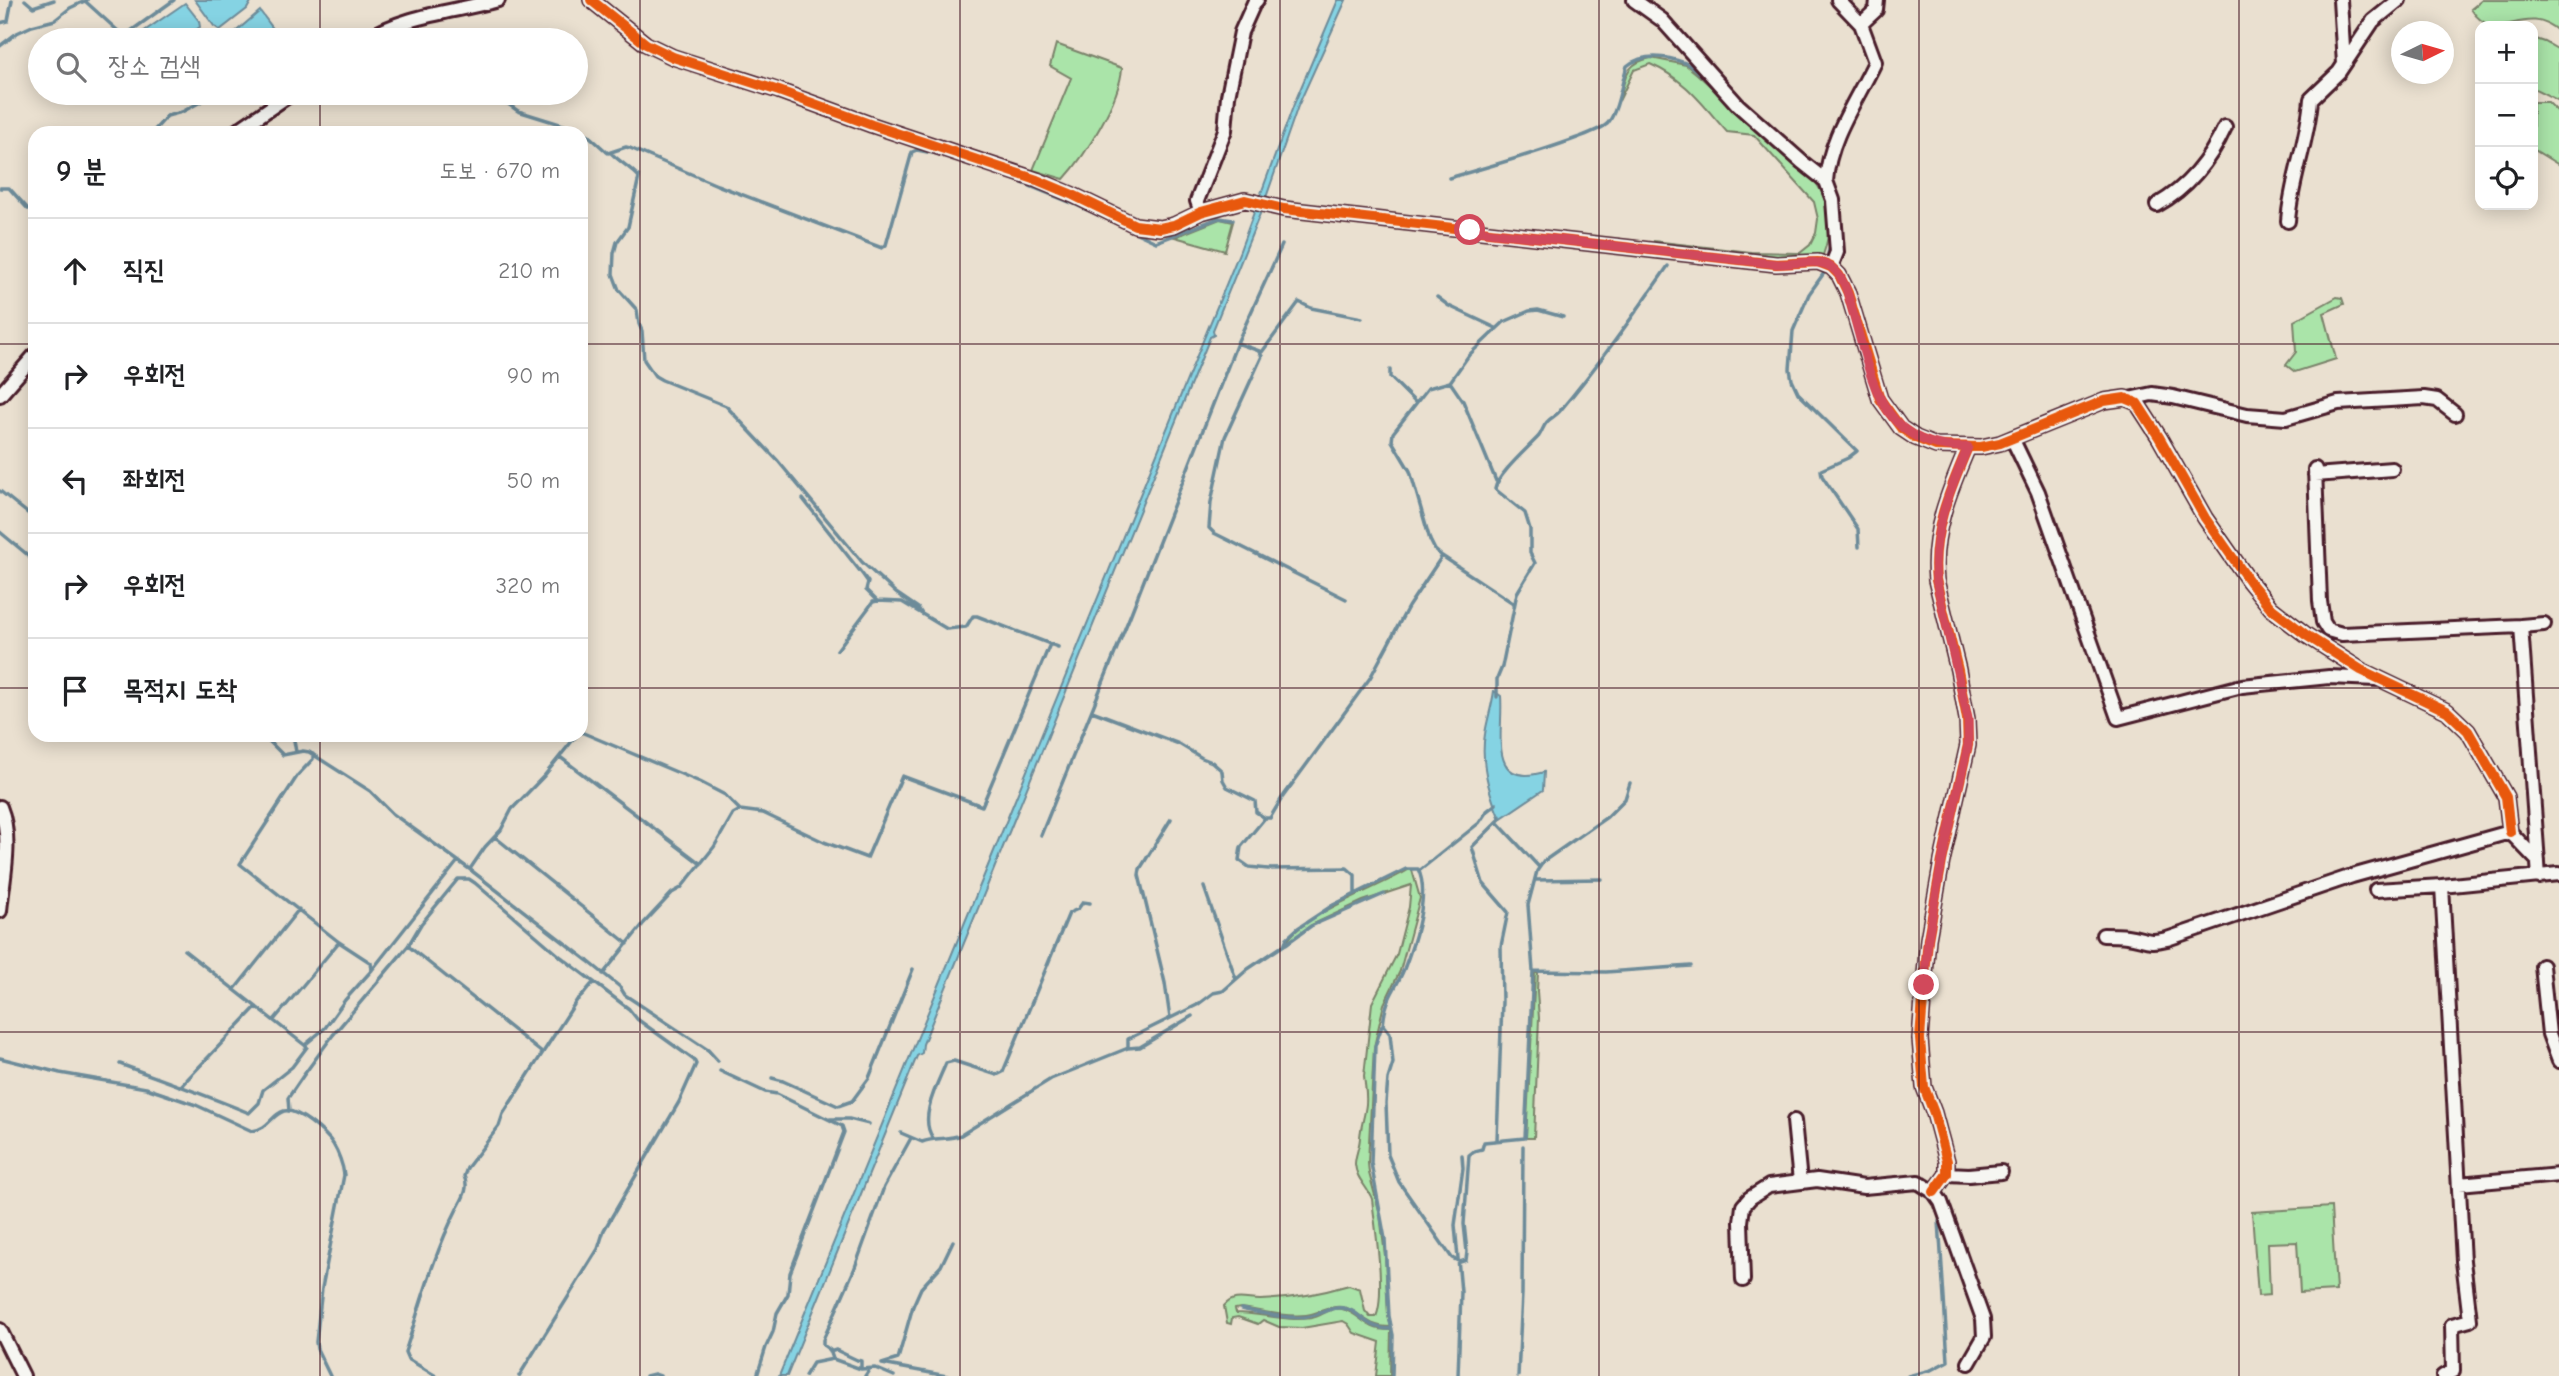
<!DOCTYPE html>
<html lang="ko">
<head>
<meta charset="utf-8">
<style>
  :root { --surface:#fff; --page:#f2f2f2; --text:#202124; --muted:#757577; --line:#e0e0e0 }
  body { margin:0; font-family:"Comic Neue","Poor Story",sans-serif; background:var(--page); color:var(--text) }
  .controls { position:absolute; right:21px; top:21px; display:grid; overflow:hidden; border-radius:14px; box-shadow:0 4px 18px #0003 }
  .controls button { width:63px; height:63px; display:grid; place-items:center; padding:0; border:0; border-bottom:2px solid var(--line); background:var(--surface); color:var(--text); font:35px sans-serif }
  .compass { position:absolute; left:2391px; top:21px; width:63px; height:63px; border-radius:50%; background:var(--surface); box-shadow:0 4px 18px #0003; rotate:85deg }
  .stop { position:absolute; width:21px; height:21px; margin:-16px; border:5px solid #d1495b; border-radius:50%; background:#fff }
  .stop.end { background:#d1495b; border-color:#fff; box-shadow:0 2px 7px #0008 }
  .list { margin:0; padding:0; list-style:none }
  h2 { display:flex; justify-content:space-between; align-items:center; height:91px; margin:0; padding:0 28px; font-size:30px }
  h2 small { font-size:23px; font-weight:400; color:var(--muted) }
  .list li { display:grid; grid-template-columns:46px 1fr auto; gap:21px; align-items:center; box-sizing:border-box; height:105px; padding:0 28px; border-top:2px solid var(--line) }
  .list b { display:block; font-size:26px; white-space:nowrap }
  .list em { font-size:23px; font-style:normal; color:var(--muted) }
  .icon { flex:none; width:38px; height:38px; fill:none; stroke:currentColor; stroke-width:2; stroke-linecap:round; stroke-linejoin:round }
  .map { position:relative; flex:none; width:2559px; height:1376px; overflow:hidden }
  .search { position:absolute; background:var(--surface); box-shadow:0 4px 18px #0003; left:28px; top:28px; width:560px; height:77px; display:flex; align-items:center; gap:18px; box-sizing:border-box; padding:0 24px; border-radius:38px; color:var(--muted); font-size:26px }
  .panel { position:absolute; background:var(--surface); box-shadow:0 4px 18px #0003; left:28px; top:126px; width:560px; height:616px; border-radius:21px }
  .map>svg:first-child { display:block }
  .green { fill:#aae4a9; stroke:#7a826a; stroke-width:2 }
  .water { fill:#85d3e3; stroke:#6d8b99; stroke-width:2 }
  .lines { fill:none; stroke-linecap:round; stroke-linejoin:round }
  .stream { stroke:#6d8b99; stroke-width:3.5 }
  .minor-casing { stroke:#4a1f2b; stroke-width:18 }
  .minor { stroke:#f6f6f2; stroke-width:12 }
  .cycleway-casing { stroke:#f6f6f2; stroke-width:15 }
  .cycleway { stroke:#e8590c; stroke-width:10 }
  .route { stroke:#d1495b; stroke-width:9 }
  .grid { fill:none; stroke:#4a1f2b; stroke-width:2; stroke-opacity:0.55 }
</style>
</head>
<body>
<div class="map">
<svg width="2559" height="1376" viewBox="0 0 2559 1376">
  <rect width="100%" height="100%" fill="#eae0d0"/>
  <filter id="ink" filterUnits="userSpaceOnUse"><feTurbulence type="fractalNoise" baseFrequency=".0143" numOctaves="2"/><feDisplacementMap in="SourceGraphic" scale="14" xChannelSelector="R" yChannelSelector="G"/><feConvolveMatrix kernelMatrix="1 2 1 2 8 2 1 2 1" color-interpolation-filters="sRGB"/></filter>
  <g filter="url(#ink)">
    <path class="green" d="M2482,0H2559V32C2524,0 2497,49 2471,9Z
      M2533,38L2545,42L2559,50V101L2533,88Z
      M1056,44L1122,68C1120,100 1086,155 1064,179L1033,170L1071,78L1050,66Z
      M1651,58L1686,65L1697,74L1815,181C1831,204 1832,230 1823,255L1782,258L1654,245V241L1751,252L1800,253L1810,245L1816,233L1818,219L1814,202L1754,135L1727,132C1702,104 1685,79 1650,64L1634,70L1619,101C1626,78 1624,63 1651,58Z
      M2533,102H2548L2559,113V165L2533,149Z
      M1220,219L1233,222L1225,251L1175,237Z
      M2337,297L2342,298L2344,304L2324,313L2336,359L2295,372L2286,365L2296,352L2294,321Z
      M1408,870H1412L1420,898L1400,971L1384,1004L1374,1047L1368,1163L1369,1173L1380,1214L1385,1256L1388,1316L1391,1327C1363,1327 1360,1309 1342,1307C1329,1305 1318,1314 1306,1315C1284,1317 1262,1311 1241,1308L1235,1309L1236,1313C1261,1313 1287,1322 1312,1318C1322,1316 1330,1307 1342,1309C1361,1313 1364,1331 1391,1330L1390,1376H1376L1380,1342L1354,1333L1348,1324L1343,1321L1302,1328L1279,1327L1263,1320L1258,1324L1238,1317L1232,1318L1231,1324L1227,1323L1224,1306C1234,1294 1246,1300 1260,1300C1293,1299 1319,1294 1349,1285L1360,1289L1365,1311L1370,1317H1376C1386,1294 1375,1226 1372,1199C1367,1186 1356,1179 1355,1164C1355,1155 1360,1146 1360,1137C1361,1125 1365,1115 1366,1104C1367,1093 1365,1086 1364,1076L1372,1003L1397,954L1409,907L1411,885L1363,901L1311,925L1286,944C1297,916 1381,887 1408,870Z
      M1535,973H1538L1537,991L1539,1018L1534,1138H1526Z
      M2331,1207L2336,1291L2300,1293L2297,1242L2268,1243L2270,1295L2258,1296L2252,1212Z"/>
    <path class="water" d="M195,0H252L247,9L220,30L214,26Z
      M1338,0H1346L1298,106L1262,209L1213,330L1214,335L1210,337L923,1044L922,1053L917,1056L787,1376H779L1239,253L1294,104Z
      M185,3L199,21L200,27L180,40L141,39L140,36L143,32Z
      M260,11L277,34L278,40H226Z
      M1494,691L1501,696C1504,731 1486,789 1544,772L1543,790L1500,819C1489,793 1480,763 1485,734C1487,720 1492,706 1494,691Z"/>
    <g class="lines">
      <path class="stream" d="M25,0L33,7L54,0
        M85,1L128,40
        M0,23L8,21L12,0
        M124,36L174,0
        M0,46L17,33L32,26L55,20L70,8L87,0
        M493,93L518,111L579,130L589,136L608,153L626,147L630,148L717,185L882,248L886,245L912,152L917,150L948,156
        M152,133L167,116L182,112L217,93
        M611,153C620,162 631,168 639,177L628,227L617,242L614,253L613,274L619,290L637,310L639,324L642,331L644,360L655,376L662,380L726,406L778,461L862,562L896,593L918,608L922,614
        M998,173L1074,204L1156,242L1219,218L1233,220
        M1449,178C1474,171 1597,136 1608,123C1618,111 1622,81 1627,66C1643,53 1667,56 1685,63C1698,69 1709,83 1719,93
        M0,188H9L28,209L35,208
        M1828,254L1831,242
        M1824,273L1809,294L1793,331L1790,369L1792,380L1798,393L1857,451L1848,458L1821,470L1822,476L1858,529L1859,547
        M1437,297L1449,306L1496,328
        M1237,343L1262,352L1299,302L1311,308L1362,318
        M1259,352L1262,356L1225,437L1211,502L1209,528L1214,533L1346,599
        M1390,370V377L1416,403
        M1450,382L1469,355L1504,322L1529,311L1538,310L1563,317
        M0,491L35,519
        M803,499L863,575L868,582L866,590L877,601
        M0,532L35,561
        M1442,556L1513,603
        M837,650L873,602L877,601L902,602L947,629L966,627L973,616H977L1058,647
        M1497,697V679L1502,667L1517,593L1535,563L1530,553V529L1525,513L1495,489C1497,475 1528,448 1539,436C1542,432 1543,426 1547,422C1550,418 1556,416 1559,412C1598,366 1633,316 1668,266
        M1092,711L1179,744L1202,758L1212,762L1222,771L1223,780L1227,787L1255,801L1256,812L1265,818
        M581,732L700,782L725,795L740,810
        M263,735L283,755L303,751L309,752L370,791L393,814L472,871L588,961L620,987L625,995L708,1050L718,1061
        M293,735L296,752
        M313,754V759L298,775L240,864L339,942L371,963L372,970
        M560,757L701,864
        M1497,822L1539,867
        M1041,835L1130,616L1237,343L1282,245
        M495,837L628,944
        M470,869L485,847L501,830L512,809L544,776L577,735
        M1419,871L1479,823L1487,811L1496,804
        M1535,880L1602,879
        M1204,887L1236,979
        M1355,893V875L1347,868L1268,869L1249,867L1239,860L1241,847L1265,818H1270L1282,798L1370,678L1408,607L1442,556L1435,550L1430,540L1410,471L1392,441L1393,433L1428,388L1450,382L1463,401L1496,481
        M1286,944L1311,926L1384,894
        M1533,971L1606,972L1691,966
        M603,974L644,923L672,893L681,888L714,847L733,814L740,810L763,813L824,842L867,858L902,776L982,806L1050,644
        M235,989L299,909
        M1170,1018L1165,983L1139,875L1140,869L1171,819
        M274,1020L339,942
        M1382,1026L1375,1046L1371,1163L1385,1239L1389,1316L1393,1335L1392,1376
        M306,1044L325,1028L345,1000L372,970L458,861
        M1128,1048L1140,1047L1192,1016
        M0,1058L60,1073L146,1088L196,1105L252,1131C269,1129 271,1115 284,1111C297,1108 326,1133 333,1144C338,1152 343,1165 344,1175L322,1288L316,1342L317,1349L330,1376
        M120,1064C163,1080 206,1095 249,1113L259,1103L263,1090L292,1067L307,1047L184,950
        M720,1071L765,1092L777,1094L842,1126L844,1132L790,1273L788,1294L777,1313L773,1332L766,1347L757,1376
        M772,1078L783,1081L838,1106L852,1101L869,1078L913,969
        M180,1087L256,1007
        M289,1111L288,1098L303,1076L333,1035L408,946
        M830,1119H849L869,1124
        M901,1133L922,1142C935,1137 948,1140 961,1135L1051,1079L1128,1048V1039L1197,1005L1213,993L1223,991L1248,969L1284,945L1287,938L1298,928L1333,905L1406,869H1418C1431,895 1414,943 1404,969C1394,993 1386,996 1383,1025L1390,1034L1393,1063L1388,1079L1386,1103L1388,1155L1399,1182L1452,1258L1460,1262L1466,1260L1467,1252L1464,1224L1469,1155L1474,1151L1482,1149L1484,1142L1525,1138L1533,971L1528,905L1537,871L1544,861L1607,817L1625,799L1630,783
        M933,1138C918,1118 938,1083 946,1063L954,1061L997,1075L1003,1072L1069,913L1078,909L1083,902L1090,903
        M1497,1140L1502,1002L1501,946L1508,912L1483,883L1472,847L1500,819V816
        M1241,1309C1262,1313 1285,1319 1306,1317C1319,1316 1330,1306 1343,1308C1362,1311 1363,1329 1392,1329
        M830,1352L836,1350L857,1360L861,1361V1368
        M833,1359L861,1369L875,1368L894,1376
        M882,1364L898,1359L913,1306L921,1288L941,1266L953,1241
        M882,1364L947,1376
        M436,1376L408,1359L405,1352C421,1304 433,1256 456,1211C462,1199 470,1189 464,1176L467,1168L499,1126L503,1114L577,1000C585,995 587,988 594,982
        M519,1376L598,1249L604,1230L679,1102L696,1064L694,1060L637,1019L629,1009L561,957L475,883L469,879H458L421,924L408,946L542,1053
        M646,1376L654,1374L660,1376
        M805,1376L813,1363L833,1359L830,1350L823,1345V1340L854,1270L884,1187L911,1138
        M865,1376L869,1370
        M1458,1376L1461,1292L1455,1225L1463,1168L1462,1155
        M1518,1376L1522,1294L1523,1146
        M1908,1376L1931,1370L1948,1361L1939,1221"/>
      <defs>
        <path id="minor" d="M591,0L646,44L673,57L779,91L872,125L1037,180L1073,195L1135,225L1160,228L1174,225L1201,212L1245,200L1284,209L1776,264L1818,262L1831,267L1839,275L1848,293L1880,399L1901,428L1916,438L1936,446L1981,447L2000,443L2104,401L2125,398L2137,403L2159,437L2205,518L2249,581L2271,608L2306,635L2361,670L2447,711L2468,731L2506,797L2510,832
          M1634,0L1662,20L1738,105L1802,162L1826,181L1833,200L1837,252L1831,267
          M2340,0L2344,64
          M1861,24L1876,10L1877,0
          M366,40C404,15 454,12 498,0
          M234,133L292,93
          M1826,181C1829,138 1857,100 1875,62L1861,24L1838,0
          M2157,205C2189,187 2210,160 2225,127
          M1201,212L1197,201L1225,130L1228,96L1241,32L1254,3L1257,0
          M2288,221C2291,180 2308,141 2311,99L2339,72L2373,21L2399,0
          M0,395L35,355
          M2129,399L2152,394L2173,397L2247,415L2286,418L2338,403L2424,398L2437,400L2455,414
          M2012,438L2038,492L2118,718L2242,686L2329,677L2377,679
          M2315,469L2320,601L2323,622L2328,630L2342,634L2521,626L2539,877
          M2315,475L2392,469
          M2521,626L2544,624
          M0,807C13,839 3,877 0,911
          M2376,890L2442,886
          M2103,935C2111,935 2119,935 2127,936C2145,938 2146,944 2167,939L2352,876L2510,832L2538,861
          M2542,966L2549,1034L2559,1061
          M1794,1121L1800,1182
          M1947,1174L1969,1175L2001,1172
          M2459,1184L2559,1175
          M1934,1192L1947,1174V1161L1934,1113L1924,1087L1920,1039L1924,986L1928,939L1942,861L1968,745L1967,719L1958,670L1936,580C1931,533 1950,489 1968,447
          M1743,1280L1741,1222L1743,1206L1750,1198L1769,1186L1817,1180L1864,1187L1918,1182L1934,1192L1941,1202L1983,1319L1984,1337L1969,1363
          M0,1330L23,1376
          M2443,1376L2453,1371L2452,1325L2470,1320L2463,1261L2442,886L2559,874"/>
      </defs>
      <use href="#minor" class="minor-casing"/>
      <use href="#minor" class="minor"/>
      <defs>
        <path id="cycleway" d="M591,0L646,44L673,57L779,91L872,125L1037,180L1073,195L1135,225L1160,228L1174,225L1201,212L1245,200L1284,209L1776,264L1818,262L1831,267L1839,275L1848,293L1880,399L1901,428L1916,438L1936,446L1981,447L2000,443L2104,401L2125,398L2137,403L2159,437L2205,518L2249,581L2271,608L2306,635L2361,670L2447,711L2468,731L2506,797L2510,832
          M1934,1192L1947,1174V1161L1934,1113L1924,1087L1920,1039L1924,986L1928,939L1942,861L1968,745L1967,719L1958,670L1936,580C1931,533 1950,489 1968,447"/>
      </defs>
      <use href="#cycleway" class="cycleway-casing"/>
      <use href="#cycleway" class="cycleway"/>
    </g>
  </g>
  <g class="lines" filter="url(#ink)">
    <path class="route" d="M1470,230L1776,264C1793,265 1814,258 1829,266C1841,272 1847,290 1850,302C1871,373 1876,450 1968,447C1950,490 1931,533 1936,580L1968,719V745L1942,861L1928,939L1924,985"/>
  </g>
  <path class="grid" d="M320,0V40M640,0V1376M960,0V1376M1280,0V1376M1599,0V1376M1919,0V1376M2239,0V1376M320,93V133M0,344H35M581,344H2559M0,688H35M581,688H2559M320,735V1376M0,1032H2559"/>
</svg>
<div class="controls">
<button>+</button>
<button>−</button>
<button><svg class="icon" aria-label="locate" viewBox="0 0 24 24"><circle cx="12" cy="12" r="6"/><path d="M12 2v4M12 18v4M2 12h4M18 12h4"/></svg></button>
</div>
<svg class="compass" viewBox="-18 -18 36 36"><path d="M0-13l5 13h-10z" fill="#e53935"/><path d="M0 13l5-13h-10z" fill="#757577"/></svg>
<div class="stop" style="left:1470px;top:230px"></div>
<div class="stop end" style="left:1924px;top:985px"></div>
<div class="search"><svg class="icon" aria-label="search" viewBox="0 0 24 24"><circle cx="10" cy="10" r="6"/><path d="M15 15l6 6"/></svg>장소 검색</div>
<section class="panel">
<h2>9 분<small>도보 · 670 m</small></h2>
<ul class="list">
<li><svg class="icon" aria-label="ahead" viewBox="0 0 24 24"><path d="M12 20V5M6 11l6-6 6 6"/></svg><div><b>직진</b></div><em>210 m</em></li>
<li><svg class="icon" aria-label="right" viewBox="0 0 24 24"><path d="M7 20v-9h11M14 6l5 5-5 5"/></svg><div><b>우회전</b></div><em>90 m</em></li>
<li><svg class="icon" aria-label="left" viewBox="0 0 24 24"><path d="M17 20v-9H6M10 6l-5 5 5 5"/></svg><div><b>좌회전</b></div><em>50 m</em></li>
<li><svg class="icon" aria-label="right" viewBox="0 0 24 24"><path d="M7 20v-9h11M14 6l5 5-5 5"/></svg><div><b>우회전</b></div><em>320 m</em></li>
<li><svg class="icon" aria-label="arrive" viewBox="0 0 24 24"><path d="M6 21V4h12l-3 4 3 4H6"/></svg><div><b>목적지 도착</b></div></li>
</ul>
</section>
</div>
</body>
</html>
